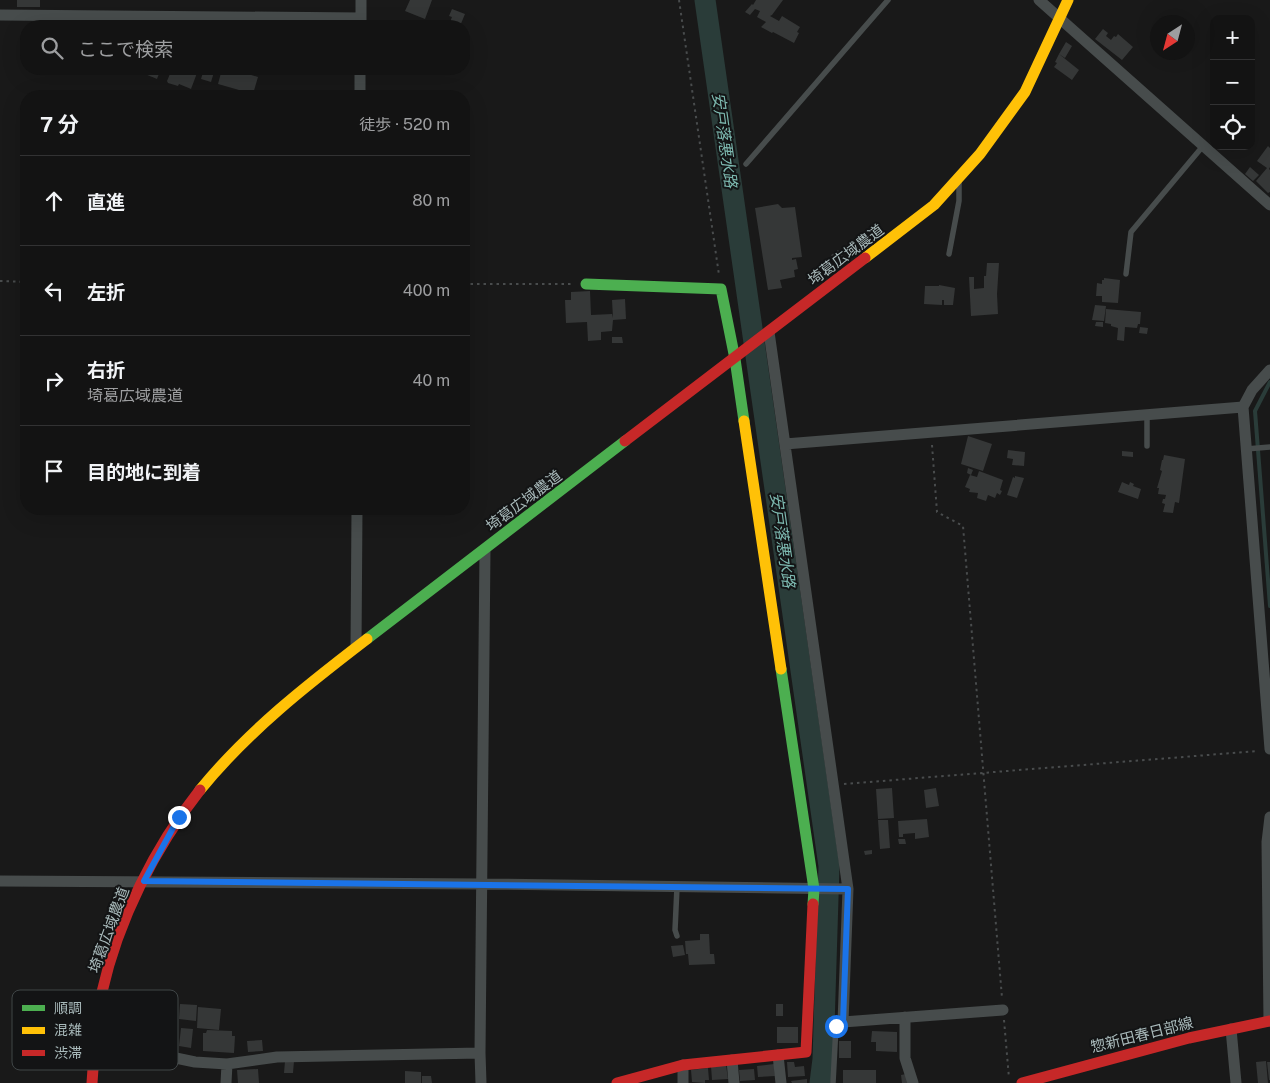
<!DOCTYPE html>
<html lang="ja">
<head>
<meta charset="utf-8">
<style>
  :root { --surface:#131313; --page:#202021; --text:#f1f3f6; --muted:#9d9ea0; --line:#323233 }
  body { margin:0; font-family:"Public Sans","Noto Sans JP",sans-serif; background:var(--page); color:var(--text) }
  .controls { position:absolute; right:15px; top:15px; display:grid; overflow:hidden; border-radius:10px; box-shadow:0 5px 20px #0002 }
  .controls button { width:45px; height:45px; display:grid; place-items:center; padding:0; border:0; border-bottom:1px solid var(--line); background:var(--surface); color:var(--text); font:25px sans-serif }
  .compass { position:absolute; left:1150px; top:15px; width:45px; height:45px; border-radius:50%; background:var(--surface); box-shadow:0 5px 20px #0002; rotate:216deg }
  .stop { position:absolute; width:15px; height:15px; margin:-11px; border:4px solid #1a73e8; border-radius:50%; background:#fff }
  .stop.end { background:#1a73e8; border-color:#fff; box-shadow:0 1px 5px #0008 }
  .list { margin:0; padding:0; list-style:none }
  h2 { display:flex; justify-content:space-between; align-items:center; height:65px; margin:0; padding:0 20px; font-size:21px }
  h2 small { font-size:16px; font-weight:400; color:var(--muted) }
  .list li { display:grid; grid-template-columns:32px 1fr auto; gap:15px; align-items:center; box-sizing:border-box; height:90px; padding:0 20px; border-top:1px solid var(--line) }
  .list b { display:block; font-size:19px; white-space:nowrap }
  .list p { margin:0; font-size:16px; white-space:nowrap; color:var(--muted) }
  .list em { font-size:16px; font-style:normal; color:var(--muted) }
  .icon { flex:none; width:28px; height:28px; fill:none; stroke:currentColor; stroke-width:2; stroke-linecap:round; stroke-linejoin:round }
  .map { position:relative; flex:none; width:1270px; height:1083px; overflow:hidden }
  .search { position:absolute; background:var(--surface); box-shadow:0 5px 20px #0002; left:20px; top:20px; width:450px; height:55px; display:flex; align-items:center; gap:12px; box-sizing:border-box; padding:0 18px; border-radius:20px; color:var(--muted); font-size:19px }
  .panel { position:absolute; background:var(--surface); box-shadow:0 5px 20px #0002; left:20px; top:90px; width:450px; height:425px; border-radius:20px }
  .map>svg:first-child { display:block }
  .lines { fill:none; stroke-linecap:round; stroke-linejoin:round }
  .stream { stroke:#2a3c39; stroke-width:4 }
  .river { stroke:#2a3c39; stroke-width:21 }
  .building { fill:#353737 }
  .path { stroke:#494c4d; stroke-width:2; stroke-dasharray:2.5 4; stroke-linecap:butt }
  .lane { stroke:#474c4c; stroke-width:5.5 }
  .street { stroke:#474c4c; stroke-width:11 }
  .fast { stroke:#4caf50; stroke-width:11 }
  .slow { stroke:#ffc107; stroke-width:11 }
  .jam { stroke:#c62828; stroke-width:11 }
  .route { stroke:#1a73e8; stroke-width:6 }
  .labels { text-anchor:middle; stroke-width:4; stroke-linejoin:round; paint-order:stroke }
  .street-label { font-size:15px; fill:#a9babb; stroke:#131415 }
  .water-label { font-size:16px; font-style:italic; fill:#7db9b0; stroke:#131415 }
  .key { fill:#131415; stroke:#404647; stroke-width:1 }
  .key-label { font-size:14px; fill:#a9babb }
</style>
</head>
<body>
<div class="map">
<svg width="1270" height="1083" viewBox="0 0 1270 1083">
  <rect width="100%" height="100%" fill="#191919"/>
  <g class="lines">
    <path class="stream" d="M1270,382L1255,411L1270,606"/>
    <path class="river" d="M705,0L829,866L823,1059L820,1083"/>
  </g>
  <path class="building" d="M17,0H40V7H17Z
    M410,0H432L425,19L405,11Z
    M756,0H783L772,15L770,16L779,21L782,16L800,27L797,32L799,33L794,43L773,32L772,33L761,27L766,22L757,17L760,11L755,9L750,15L745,12L752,4L753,5Z
    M452,9L465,14L460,26L450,22L452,17L449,16Z
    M427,21L438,26H425Z
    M1103,29L1108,33L1106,36L1111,40L1114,36L1116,37L1118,34L1133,47L1122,60L1095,39Z
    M1066,42L1072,46L1065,58L1059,54Z
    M1059,54L1079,70L1072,80L1054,67L1057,63L1055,62Z
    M147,69L160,71L157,79L145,74Z
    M172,69H185L197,73L191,89L179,84L178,86L168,83L167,81Z
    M204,69H215L211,82L201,79Z
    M222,69L236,70L246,69L245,73L258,77L253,94L218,84Z
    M1268,146L1270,148V167L1269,169L1270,170V192L1268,193L1256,181L1267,168L1257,161Z
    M1250,167L1259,175L1253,181L1245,174Z
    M778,204L782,208L795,207L802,257L792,258V260L796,259L798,269L794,270L795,277L780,280L782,288L768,290L755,208Z
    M838,250L843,256L836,262L831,255Z
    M987,263H999L997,294L998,314L971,316L969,277H974V289L984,288V276H986Z
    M1104,278L1120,280L1118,303L1102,302V296H1096L1097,283L1102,284V280H1104Z
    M939,285L955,288L953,305H944V300H942V305L924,304L925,286H939Z
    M590,291L591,315L612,314L613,318L612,300L625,299L626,319L613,320L612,331L601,332V340L588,341L587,322L566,323L565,300H571V292Z
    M1095,305L1106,306L1104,321L1092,320Z
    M1106,309L1141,312L1140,324H1138L1137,328L1125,327L1124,341L1117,340L1118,328L1111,326V324L1105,323Z
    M1096,322H1103V327L1095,326Z
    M1140,327L1148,328L1147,334L1139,333Z
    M612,337H622L623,343H612Z
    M968,436L992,444L983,471L961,464Z
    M1008,450L1025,452L1024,466L1012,465L1013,459L1007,458Z
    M1122,451L1133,452V457L1122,456Z
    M1164,455L1185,459L1179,503L1175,502L1173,513L1163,512L1165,504L1162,503L1163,499H1165L1166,495L1158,494L1159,488H1157L1162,471L1160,470L1162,460H1163Z
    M968,468L973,470L971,475L967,473Z
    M979,471L1003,480L1000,490L1002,491L1000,495L997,493L995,498L988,495L986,501L977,498L978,493L969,492L970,489L965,487L970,475L977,477Z
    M1015,476L1024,478L1017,498L1007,495L1013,477L1015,478Z
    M1122,482L1129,485L1130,482L1134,484L1133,486L1141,489L1138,499L1118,492Z
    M892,788L894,818L878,819L876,789Z
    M936,788L939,806L926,808L924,790Z
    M927,819L929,837L915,839V833L903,834V837H899L898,821Z
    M878,820H888L890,848L880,849Z
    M898,839H905L906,844H899Z
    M872,850V854L865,855L864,851Z
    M700,934H709L710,954H714L715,964L689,965L688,954H686L685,941L700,940Z
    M683,945L685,955L673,957L671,946Z
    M180,1004L197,1005L196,1021L179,1019Z
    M776,1004H783V1016H776Z
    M198,1007L221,1009L219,1030L197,1028Z
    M777,1027H798V1043H777Z
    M181,1028L193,1029L191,1048L179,1046Z
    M207,1030L232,1031V1036H235L234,1053L203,1051V1033H206Z
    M872,1031L897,1032V1052L876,1051V1042H871Z
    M262,1040L263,1051L248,1052L247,1041Z
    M839,1041H851V1058H839Z
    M285,1061H294L293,1073H284Z
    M1266,1061L1268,1083H1258L1256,1062Z
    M787,1062H794L795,1067L804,1066L805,1076L788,1077Z
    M1267,1062H1270V1080H1269Z
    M774,1064L775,1076L758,1077L757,1066Z
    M726,1065L728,1079L712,1080L711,1066Z
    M708,1068L709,1080H705V1083L692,1082L691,1070Z
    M258,1069L259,1083H238L237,1070Z
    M754,1069L755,1080L740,1081L739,1070Z
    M843,1070H876V1083H843Z
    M405,1071L421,1072V1083H405Z
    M906,1074L908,1083H902L901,1075Z
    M422,1076H431L432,1083H422Z
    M807,1079V1083H792L791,1081Z"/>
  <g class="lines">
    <path class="path" d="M679,0L719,275
      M0,281L26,282
      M464,284H571
      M932,445L937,512L963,526L1002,998
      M844,784L1258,751
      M1004,1020L1009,1078"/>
    <path class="lane" d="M746,164L888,0
      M949,254L959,201V182
      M1126,274L1131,232L1203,146
      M1147,415V446
      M1246,449L1270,447
      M677,887L675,930L677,936
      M833,1083L836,1026L843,1022"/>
    <path class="street" d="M1039,0L1270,205
      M0,15L361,18
      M361,26V0
      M360,96V69
      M769,332L848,889L843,1022L1003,1010
      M1270,370L1252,390L1243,407L1270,749
      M785,444L1243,407
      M356,647L357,509
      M0,881L483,884L848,889
      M905,1017V1058L913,1083
      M1269,1021L1267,842L1270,817
      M1231,1029L1236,1083
      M94,1041L195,1062L227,1064L277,1057L480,1053L485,550
      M480,1053L481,1083
      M778,1055L781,1083
      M732,1060L734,1083
      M226,1083L227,1064
      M683,1083V1065"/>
    <path class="fast" d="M586,284L721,289L735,359L744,421
      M367,639L625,441
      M781,669L814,889L813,904"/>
    <path class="slow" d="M865,258L934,205L980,154L1025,92L1068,0
      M744,421L781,669
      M200,790C248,731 307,685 367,639"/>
    <path class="jam" d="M625,441L865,258
      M92,1083C94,1052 96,1022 102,992C118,920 155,847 200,790
      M617,1083L683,1065L806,1052L813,904
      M1022,1083L1189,1038L1270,1021"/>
  </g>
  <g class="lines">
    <path class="route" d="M179,817L144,881L848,889L843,1022L836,1026"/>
  </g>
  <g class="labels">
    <g class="street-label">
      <text transform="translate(846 255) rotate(-37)" y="5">埼葛広域農道</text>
      <text transform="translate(524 501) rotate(-37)" y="5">埼葛広域農道</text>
      <text transform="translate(109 930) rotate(-70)" y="5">埼葛広域農道</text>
      <text transform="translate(1142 1035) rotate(-14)" y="5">惣新田春日部線</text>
    </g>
    <g class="water-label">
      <text transform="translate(725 140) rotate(82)" y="6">安戸落悪水路</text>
      <text transform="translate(783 540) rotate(82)" y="6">安戸落悪水路</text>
    </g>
  </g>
  <rect x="12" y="990" width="166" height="80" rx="8" class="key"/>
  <rect x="22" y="1005" width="23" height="6" fill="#4caf50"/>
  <rect x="22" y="1027" width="23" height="7" fill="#ffc107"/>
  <rect x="22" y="1050" width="23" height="6" fill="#c62828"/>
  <g class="key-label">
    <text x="54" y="1013">順調</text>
    <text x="54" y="1035">混雑</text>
    <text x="54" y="1058">渋滞</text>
  </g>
</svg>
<div class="controls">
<button>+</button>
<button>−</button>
<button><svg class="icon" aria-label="locate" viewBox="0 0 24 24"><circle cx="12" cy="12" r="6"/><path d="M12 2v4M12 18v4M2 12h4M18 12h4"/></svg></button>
</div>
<svg class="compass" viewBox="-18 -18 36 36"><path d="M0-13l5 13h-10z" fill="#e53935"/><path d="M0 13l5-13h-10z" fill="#9d9ea0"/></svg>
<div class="stop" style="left:836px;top:1026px"></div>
<div class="stop end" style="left:179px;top:817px"></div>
<div class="search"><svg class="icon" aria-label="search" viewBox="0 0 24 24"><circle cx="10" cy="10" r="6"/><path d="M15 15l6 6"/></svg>ここで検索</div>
<section class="panel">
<h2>7 分<small>徒歩 · 520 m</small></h2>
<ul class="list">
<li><svg class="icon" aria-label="ahead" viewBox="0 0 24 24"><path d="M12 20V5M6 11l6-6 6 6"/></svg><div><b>直進</b></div><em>80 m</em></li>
<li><svg class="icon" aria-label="left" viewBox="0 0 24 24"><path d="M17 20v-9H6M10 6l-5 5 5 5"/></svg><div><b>左折</b></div><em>400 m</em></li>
<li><svg class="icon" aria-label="right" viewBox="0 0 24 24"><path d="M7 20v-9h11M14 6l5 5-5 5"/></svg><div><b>右折</b><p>埼葛広域農道</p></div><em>40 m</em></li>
<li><svg class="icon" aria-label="arrive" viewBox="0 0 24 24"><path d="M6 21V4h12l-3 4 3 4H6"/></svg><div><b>目的地に到着</b></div></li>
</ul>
</section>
</div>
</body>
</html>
